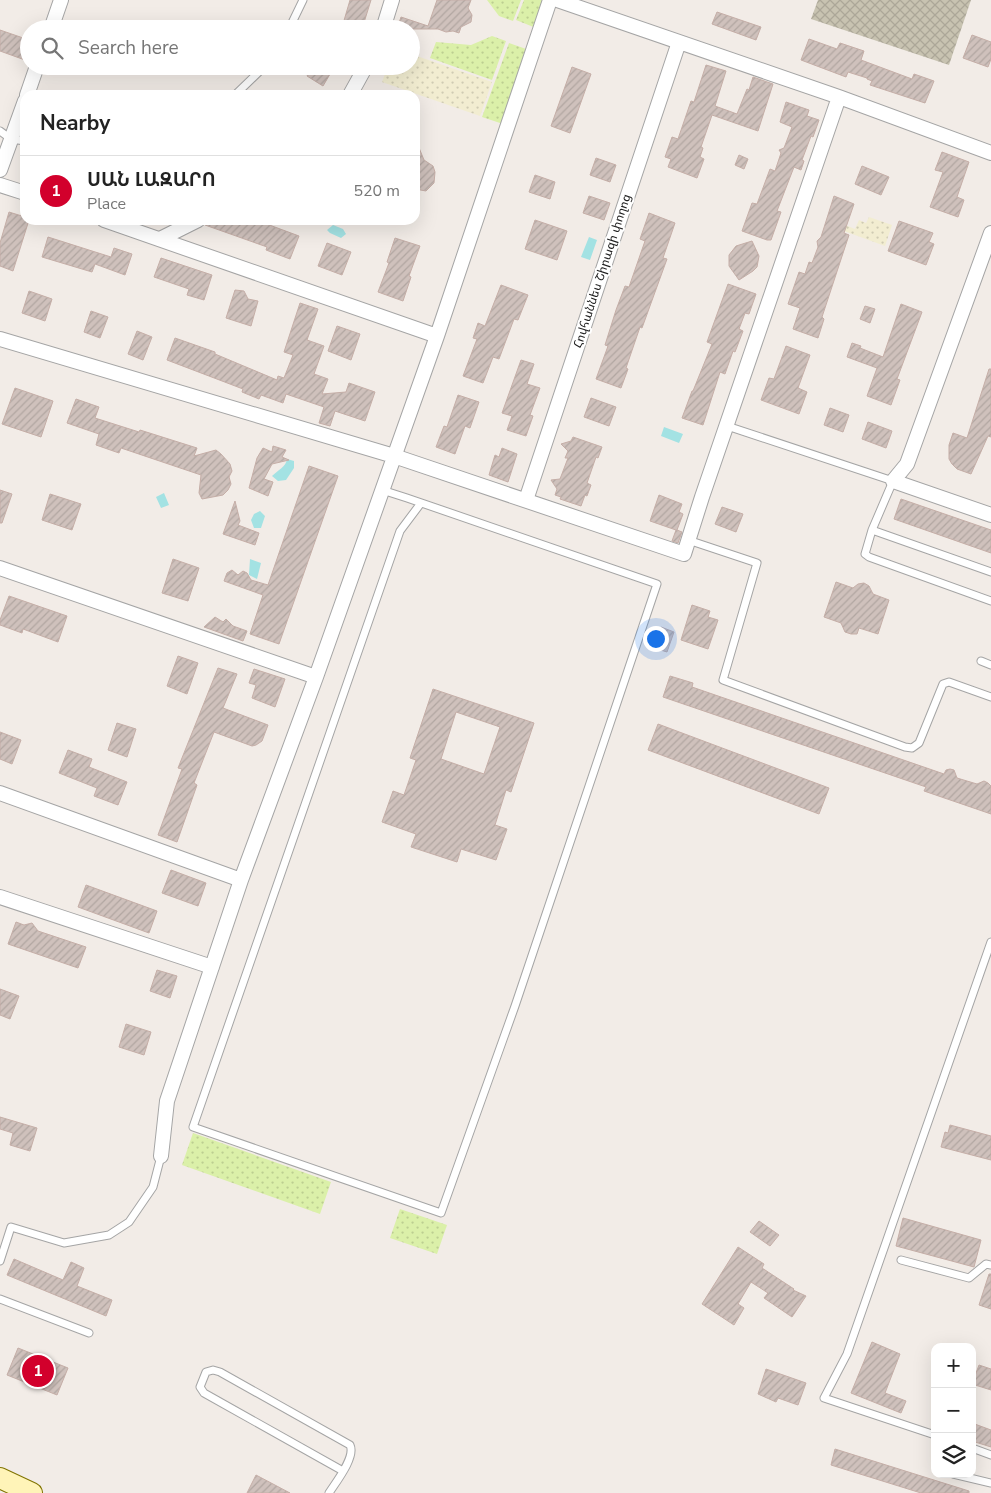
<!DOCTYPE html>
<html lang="en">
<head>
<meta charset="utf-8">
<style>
  :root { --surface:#fff; --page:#f2f2f2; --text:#222; --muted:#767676; --line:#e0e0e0; --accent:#d2002c }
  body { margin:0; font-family:"Nunito Sans","Noto Sans Armenian",sans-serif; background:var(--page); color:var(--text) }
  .controls { position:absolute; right:15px; bottom:15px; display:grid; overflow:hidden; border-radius:10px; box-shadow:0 5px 20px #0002 }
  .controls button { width:45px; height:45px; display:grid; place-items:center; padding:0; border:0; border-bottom:1px solid var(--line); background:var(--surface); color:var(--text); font:25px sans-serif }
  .you { position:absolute; left:655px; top:638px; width:18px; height:18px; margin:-12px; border:4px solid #fff; border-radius:50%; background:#1a73e8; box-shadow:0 0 0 8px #1a73e833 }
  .badge { display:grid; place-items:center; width:32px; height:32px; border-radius:50%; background:var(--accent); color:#fff; font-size:16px; font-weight:700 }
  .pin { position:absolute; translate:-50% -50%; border:2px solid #fff; box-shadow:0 1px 5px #0006 }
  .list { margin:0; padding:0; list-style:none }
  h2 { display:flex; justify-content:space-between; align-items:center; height:65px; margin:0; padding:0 20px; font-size:21px }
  h2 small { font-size:16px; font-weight:400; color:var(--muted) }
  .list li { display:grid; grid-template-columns:32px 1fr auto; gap:15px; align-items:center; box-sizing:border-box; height:70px; padding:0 20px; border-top:1px solid var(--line) }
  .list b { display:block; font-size:19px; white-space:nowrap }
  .list p { margin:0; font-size:16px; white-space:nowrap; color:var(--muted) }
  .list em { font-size:16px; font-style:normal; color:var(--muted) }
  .icon { flex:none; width:28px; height:28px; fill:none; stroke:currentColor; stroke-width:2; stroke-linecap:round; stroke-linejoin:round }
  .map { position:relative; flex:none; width:991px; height:1493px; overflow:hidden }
  .search { position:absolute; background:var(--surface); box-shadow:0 5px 20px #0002; left:20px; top:20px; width:400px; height:55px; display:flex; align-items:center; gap:12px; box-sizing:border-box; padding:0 18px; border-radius:28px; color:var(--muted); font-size:19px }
  .panel { position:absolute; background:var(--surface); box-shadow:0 5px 20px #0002; left:20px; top:90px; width:400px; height:135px; border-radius:15px }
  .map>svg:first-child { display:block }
  .construction { fill:url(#construction-cross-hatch) }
  .farmland { fill:url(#farmland-dots) }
  .grass { fill:url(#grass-dots) }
  .water { fill:#a3e2e3 }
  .building { fill:url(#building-hatch); stroke:#c5aea7; fill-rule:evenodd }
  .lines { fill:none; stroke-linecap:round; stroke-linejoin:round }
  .lane-casing { stroke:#a5a5a5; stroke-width:9 }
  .street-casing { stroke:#a5a5a5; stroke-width:16 }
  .secondary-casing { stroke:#807300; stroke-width:22 }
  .lane { stroke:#fff; stroke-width:7 }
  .street { stroke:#fff; stroke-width:14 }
  .secondary { stroke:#fff4b8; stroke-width:20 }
  .labels { text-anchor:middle; stroke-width:4; stroke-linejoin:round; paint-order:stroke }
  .street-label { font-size:12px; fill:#212121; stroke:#fff }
</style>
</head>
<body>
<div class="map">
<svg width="991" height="1493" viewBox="0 0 991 1493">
  <defs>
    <pattern id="construction-cross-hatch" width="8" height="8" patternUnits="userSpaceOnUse" patternTransform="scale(1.25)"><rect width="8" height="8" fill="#c8c3b1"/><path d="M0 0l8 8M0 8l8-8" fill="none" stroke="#aca798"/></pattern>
    <pattern id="farmland-dots" width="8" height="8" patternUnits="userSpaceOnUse" patternTransform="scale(1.25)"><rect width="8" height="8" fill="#f2edd1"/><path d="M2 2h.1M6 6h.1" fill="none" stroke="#cfcbb3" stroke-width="1.8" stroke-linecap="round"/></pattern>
    <pattern id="grass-dots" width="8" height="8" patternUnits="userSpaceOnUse" patternTransform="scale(1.25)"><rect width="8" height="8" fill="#dbf0a9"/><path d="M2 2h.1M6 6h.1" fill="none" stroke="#bcce91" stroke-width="1.8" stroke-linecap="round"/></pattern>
    <pattern id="building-hatch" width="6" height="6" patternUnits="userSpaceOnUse" patternTransform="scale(1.25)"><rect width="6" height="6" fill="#cfc1bc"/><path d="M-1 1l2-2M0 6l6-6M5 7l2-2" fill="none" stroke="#b1a6a1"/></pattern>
  </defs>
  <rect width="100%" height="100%" fill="#f2ece7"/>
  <path class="construction" d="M818,0H971L949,65L811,19Z"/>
  <path class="farmland" d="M411,54L492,82L480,116L382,82L388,66H411Z
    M869,217L892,225L885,246L833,227L835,221L855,229L859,220L866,223Z"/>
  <path class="grass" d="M487,0H521L513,21L499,16Z
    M524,0H547L536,28L516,20Z
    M492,36L506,41L492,80L430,58L436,42L471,45Z
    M509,43L529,50L503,124L482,117Z
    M193,1133L331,1182L320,1214L182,1165Z
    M400,1209L447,1225L437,1254L390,1238Z"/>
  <path class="water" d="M333,225L343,229L346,234L341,238L330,233L327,230Z
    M589,237L597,240L590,260L581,257Z
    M664,427L683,434L679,443L661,436Z
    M287,459L294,461V468L286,480L278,481L272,476C278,470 286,467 287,459Z
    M164,493L169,505L161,508L156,497Z
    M260,511L265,516L261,528H254L251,520L254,514Z
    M250,559L261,563L257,579L249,575Z"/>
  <path class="building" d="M350,0H371L362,29L343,24Z
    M437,0H471L468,8L472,15L471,22L461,27L459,33L453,31L446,32L438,29H397L401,17L428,26Z
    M717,12L761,27L756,40L712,24Z
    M0,30L29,40V50L25,60L0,51Z
    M972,35L991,42V59L988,67L963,58Z
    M809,39L837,49L840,43L864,51L861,60L912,79L914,74L934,81L925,103L870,85L872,81L867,79V78L848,72L846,77L801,60Z
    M706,65L726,71L715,106L737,114L747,89L749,90L753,77L773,84L758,131L712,115L701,147L703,148L700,157L704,159L697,178L668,167L671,159L665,157L672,137L678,139L691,101L694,102Z
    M313,66H328L333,69L323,86L307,76Z
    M572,67L591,74L570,133L551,126Z
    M786,102L809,110L807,116L819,120L813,137L811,136L802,160L804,161L801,170L794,167L777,211L781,212L771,240H767L742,231L752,203L757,204L770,169L775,171L781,153L779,150L784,148L792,127L780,122Z
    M415,138L424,160L433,166L435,172L434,183L426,191L415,189Z
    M942,152L969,162L957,197L964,200L958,217L930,207L943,172L935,170Z
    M739,155L748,159L744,169L735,165Z
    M596,158L616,165L610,182L590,175Z
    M862,166L889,177L881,195L855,184Z
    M535,175L555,182L550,199L529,192Z
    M589,196L610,203L604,220L583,213Z
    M834,196L854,204L844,233L849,235L822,317L824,319L818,338L793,329L800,308L788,304L799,272L805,274L809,262L812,263L818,247L817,241L821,237Z
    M9,212L25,217V220H29L13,271L0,266V243Z
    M649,213L675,223L663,258L667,259L642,328L640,327L626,368L628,369L621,388L596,379L608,346L605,345L616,310L625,286L629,287L645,241L640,239Z
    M207,220H256L299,236L290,259L266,250L267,247L205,225Z
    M535,220L567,231L557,260L525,249Z
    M899,221L933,233L929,242L934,244L926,265L888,251Z
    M48,237L111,257L114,248L132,254L125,275L95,264L92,272L42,257Z
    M395,238L420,246L409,276L411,277L403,301L378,292L389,263L387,262Z
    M752,241L759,256L757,267L753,271L739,280L729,266V255L736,246Z
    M327,243L351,252L342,275L318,266Z
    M161,258L212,275L204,300L187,295L189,289L154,277Z
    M728,284L756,294L749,314L745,313L739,329L743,331L735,352L733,351L725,374L720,372L703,425L682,418L692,391H693L712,344L707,342Z
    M501,285L528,295L518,320L514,319L499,359L493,357L483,383L463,376L477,339L473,338L478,323L485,326Z
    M235,290L244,291L248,299L258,301L251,326L226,318Z
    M29,291L52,299L45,321L22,313Z
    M300,303L318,309L307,340L324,346L314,374L328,379L322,394L346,392L349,383L375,392L365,421L335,411L330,426L319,423L324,407L286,394L283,403L261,395L259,399L242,392L243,389L167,360L175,338L215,352V354L277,380L278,376L284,378L293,355L284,352Z
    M901,304L922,312L897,379L900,380L891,405L867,396L877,368L847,357L852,343L861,346L860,348L883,357Z
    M865,306L875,309L870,323L860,319Z
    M91,311L108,317L100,338L84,332Z
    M337,326L360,334L351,360L328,351Z
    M137,331L152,337L143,360L128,354Z
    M786,346L810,355L798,388L807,392L799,414L761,400L769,378L774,379Z
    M521,360L534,364L527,384L540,388L530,415L533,416L526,436L507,430L512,416L502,413Z
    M989,369H991V437L988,436L971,474L957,469L952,464L949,459V445L953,433L967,438Z
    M15,388L53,401L41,437L2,424Z
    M458,395L479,402L470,428L465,426L455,454L436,447L444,426L447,427Z
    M591,398L616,407L609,426L584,417Z
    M76,399L99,407L95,418L139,432L140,430L197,448L194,456L216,450L221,454L230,464L232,471L229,477L231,484L228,490L223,495L202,499L199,493L201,475L121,448L119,453L96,445L99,434L67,423Z
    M830,408L849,415L843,432L824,425Z
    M868,422L892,431L886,448L862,439Z
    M573,437L602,447L598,458L596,457L587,483L591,485L587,496L585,495L581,506L560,499L561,497L555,495L557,489L551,480L560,479L568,458H565L568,451L561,444L571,441Z
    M273,446L286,450L282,457L289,460L272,464L264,479L273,482L268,496L249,488L257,458L263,448L272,452Z
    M502,448L517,454L508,482L489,475L495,455L499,457Z
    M309,466L338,476L279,644L250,634L263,595L224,581L227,573L232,570L238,575L243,571L247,573L251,580L268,585Z
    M0,490L12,494L2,523H0Z
    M50,494L81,504L72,530L42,520Z
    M659,495L682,504L679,512L683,514L677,530L682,532L678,543L672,541L676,530L650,521Z
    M901,499L991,530V553L894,519Z
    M235,501L240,521L238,525L259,533L255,545L223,534Z
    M722,507L743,514L736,532L715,524Z
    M173,559L199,568L188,601L162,593Z
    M836,582L853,588L858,584L864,583L869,586L873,594L889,600L878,634L859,628L857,634H851L845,632L841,623L824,617Z
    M9,596L67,616L58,642L23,629L22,633L0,625V620Z
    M692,605L710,611L708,617L718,620L708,649L681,640Z
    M215,617L223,622L226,619L233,626L247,631L243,641L204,627Z
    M661,627L674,632L667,652L654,648Z
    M178,656L198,663L187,694L167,686Z
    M218,668L237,674L223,708L268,725L262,741L256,745L252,746L214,732L194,783L197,785L177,842L158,835L182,769L178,768Z
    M254,669L285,679L275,707L252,698L256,685L249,683Z
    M670,676L693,683L692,687L944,774L946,770L950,769L954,770L957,778L977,784L984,781L988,783L991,786V814L924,791L926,787L663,697Z
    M433,689L534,723L511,792L506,790L495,825L507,829L496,860L461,849L457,862L411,847L416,834L382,822L393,791L404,795L416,760L410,758ZM456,712L500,727L484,774L441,759Z
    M117,723L136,729L127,757L108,750Z
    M658,724L829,788L819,814L648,750Z
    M0,732L21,740L12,764L0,759Z
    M68,750L92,759L89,767L127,782L118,805L94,796L97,788L59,773Z
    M171,870L206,883L198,906L162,893Z
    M86,885L157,911L149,933L78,907Z
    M16,922L24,925L32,923L38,931L86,947L78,968L8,944Z
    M157,970L177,976L170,998L150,991Z
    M0,989L19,996L10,1019L0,1015Z
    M126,1024L151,1032L144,1055L119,1047Z
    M0,1117L37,1128L30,1151L10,1145L13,1133L0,1129Z
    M950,1125L991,1136V1160L941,1147L945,1132L948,1133Z
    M903,1218L981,1240L974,1267L896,1246Z
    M759,1221L779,1235L770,1246L750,1232Z
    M738,1247L764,1264L762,1268L794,1289L793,1290L806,1296L792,1317L764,1298L768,1293L751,1282L738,1304L744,1308L734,1325L702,1304Z
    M14,1259L63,1280L71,1262L84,1268L77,1286L112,1300L106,1316L7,1275Z
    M989,1274H991V1309L979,1305Z
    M872,1342L900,1354L885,1393L906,1401L901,1413L851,1393Z
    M18,1348L68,1368L57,1395L7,1375Z
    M979,1365L991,1369V1390L972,1384Z
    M766,1369L806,1383L798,1405L778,1398L776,1402L758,1394Z
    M972,1423L991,1430V1447L972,1441Z
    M835,1449L969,1491V1493H921L831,1465Z
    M256,1475L290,1493H247Z"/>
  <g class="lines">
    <defs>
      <path id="lane" d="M289,29L303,0
        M235,95L265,66
        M0,131L11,139L25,141
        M727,426L893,481L872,530L865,554L869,557L991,601
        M382,490L407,498L657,584L515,1006L441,1213L193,1127L400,531L421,503
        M872,530L991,572
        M688,540L757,563L723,680L905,747L912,748L919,743L943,684L949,682L991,697
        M981,661L991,665
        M901,1260L969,1278L986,1264L991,1265
        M0,1261L11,1227L64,1243L109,1235L129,1222L153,1187L161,1156
        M0,1299L89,1333
        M935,1435L824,1398L847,1354L991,942
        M972,1448L991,1455
        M953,1474L991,1483
        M329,1493C336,1482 356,1457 350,1445L220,1372L213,1370L206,1372L200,1387L204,1393L343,1471"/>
      <path id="street" d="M557,0L839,97L991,153
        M51,29L61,0
        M383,29L392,0
        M27,95L37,66
        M350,95L366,66
        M0,170L25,101
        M0,185L25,193
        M104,220L437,336
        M991,233L907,464L893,481L991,515
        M160,239L198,220
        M0,339L394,456L684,554L702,497L839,97
        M526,500L679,42
        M0,568L316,677
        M0,793L241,880
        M0,897L212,967
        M161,1156L167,1101L241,880L316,677L437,336L550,0"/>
      <path id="secondary" d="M0,1478L32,1493"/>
    </defs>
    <use href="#lane" class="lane-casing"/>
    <use href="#street" class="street-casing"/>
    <use href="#secondary" class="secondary-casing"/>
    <use href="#lane" class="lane"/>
    <use href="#street" class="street"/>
    <use href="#secondary" class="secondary"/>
  </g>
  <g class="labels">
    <g class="street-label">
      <text transform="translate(602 271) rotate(-72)" y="4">Հովհաննես Շիրազի փողոց</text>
    </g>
  </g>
</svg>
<div class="controls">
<button>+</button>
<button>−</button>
<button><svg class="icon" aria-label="layers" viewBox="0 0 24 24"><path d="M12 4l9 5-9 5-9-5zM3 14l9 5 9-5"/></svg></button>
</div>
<div class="you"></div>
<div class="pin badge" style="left:38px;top:1371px">1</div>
<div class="search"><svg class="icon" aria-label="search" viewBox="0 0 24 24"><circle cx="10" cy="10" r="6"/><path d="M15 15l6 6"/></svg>Search here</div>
<section class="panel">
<h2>Nearby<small></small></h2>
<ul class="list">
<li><span class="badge">1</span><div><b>ՍԱՆ ԼԱԶԱՐՈ</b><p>Place</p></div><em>520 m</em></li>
</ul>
</section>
</div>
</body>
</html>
